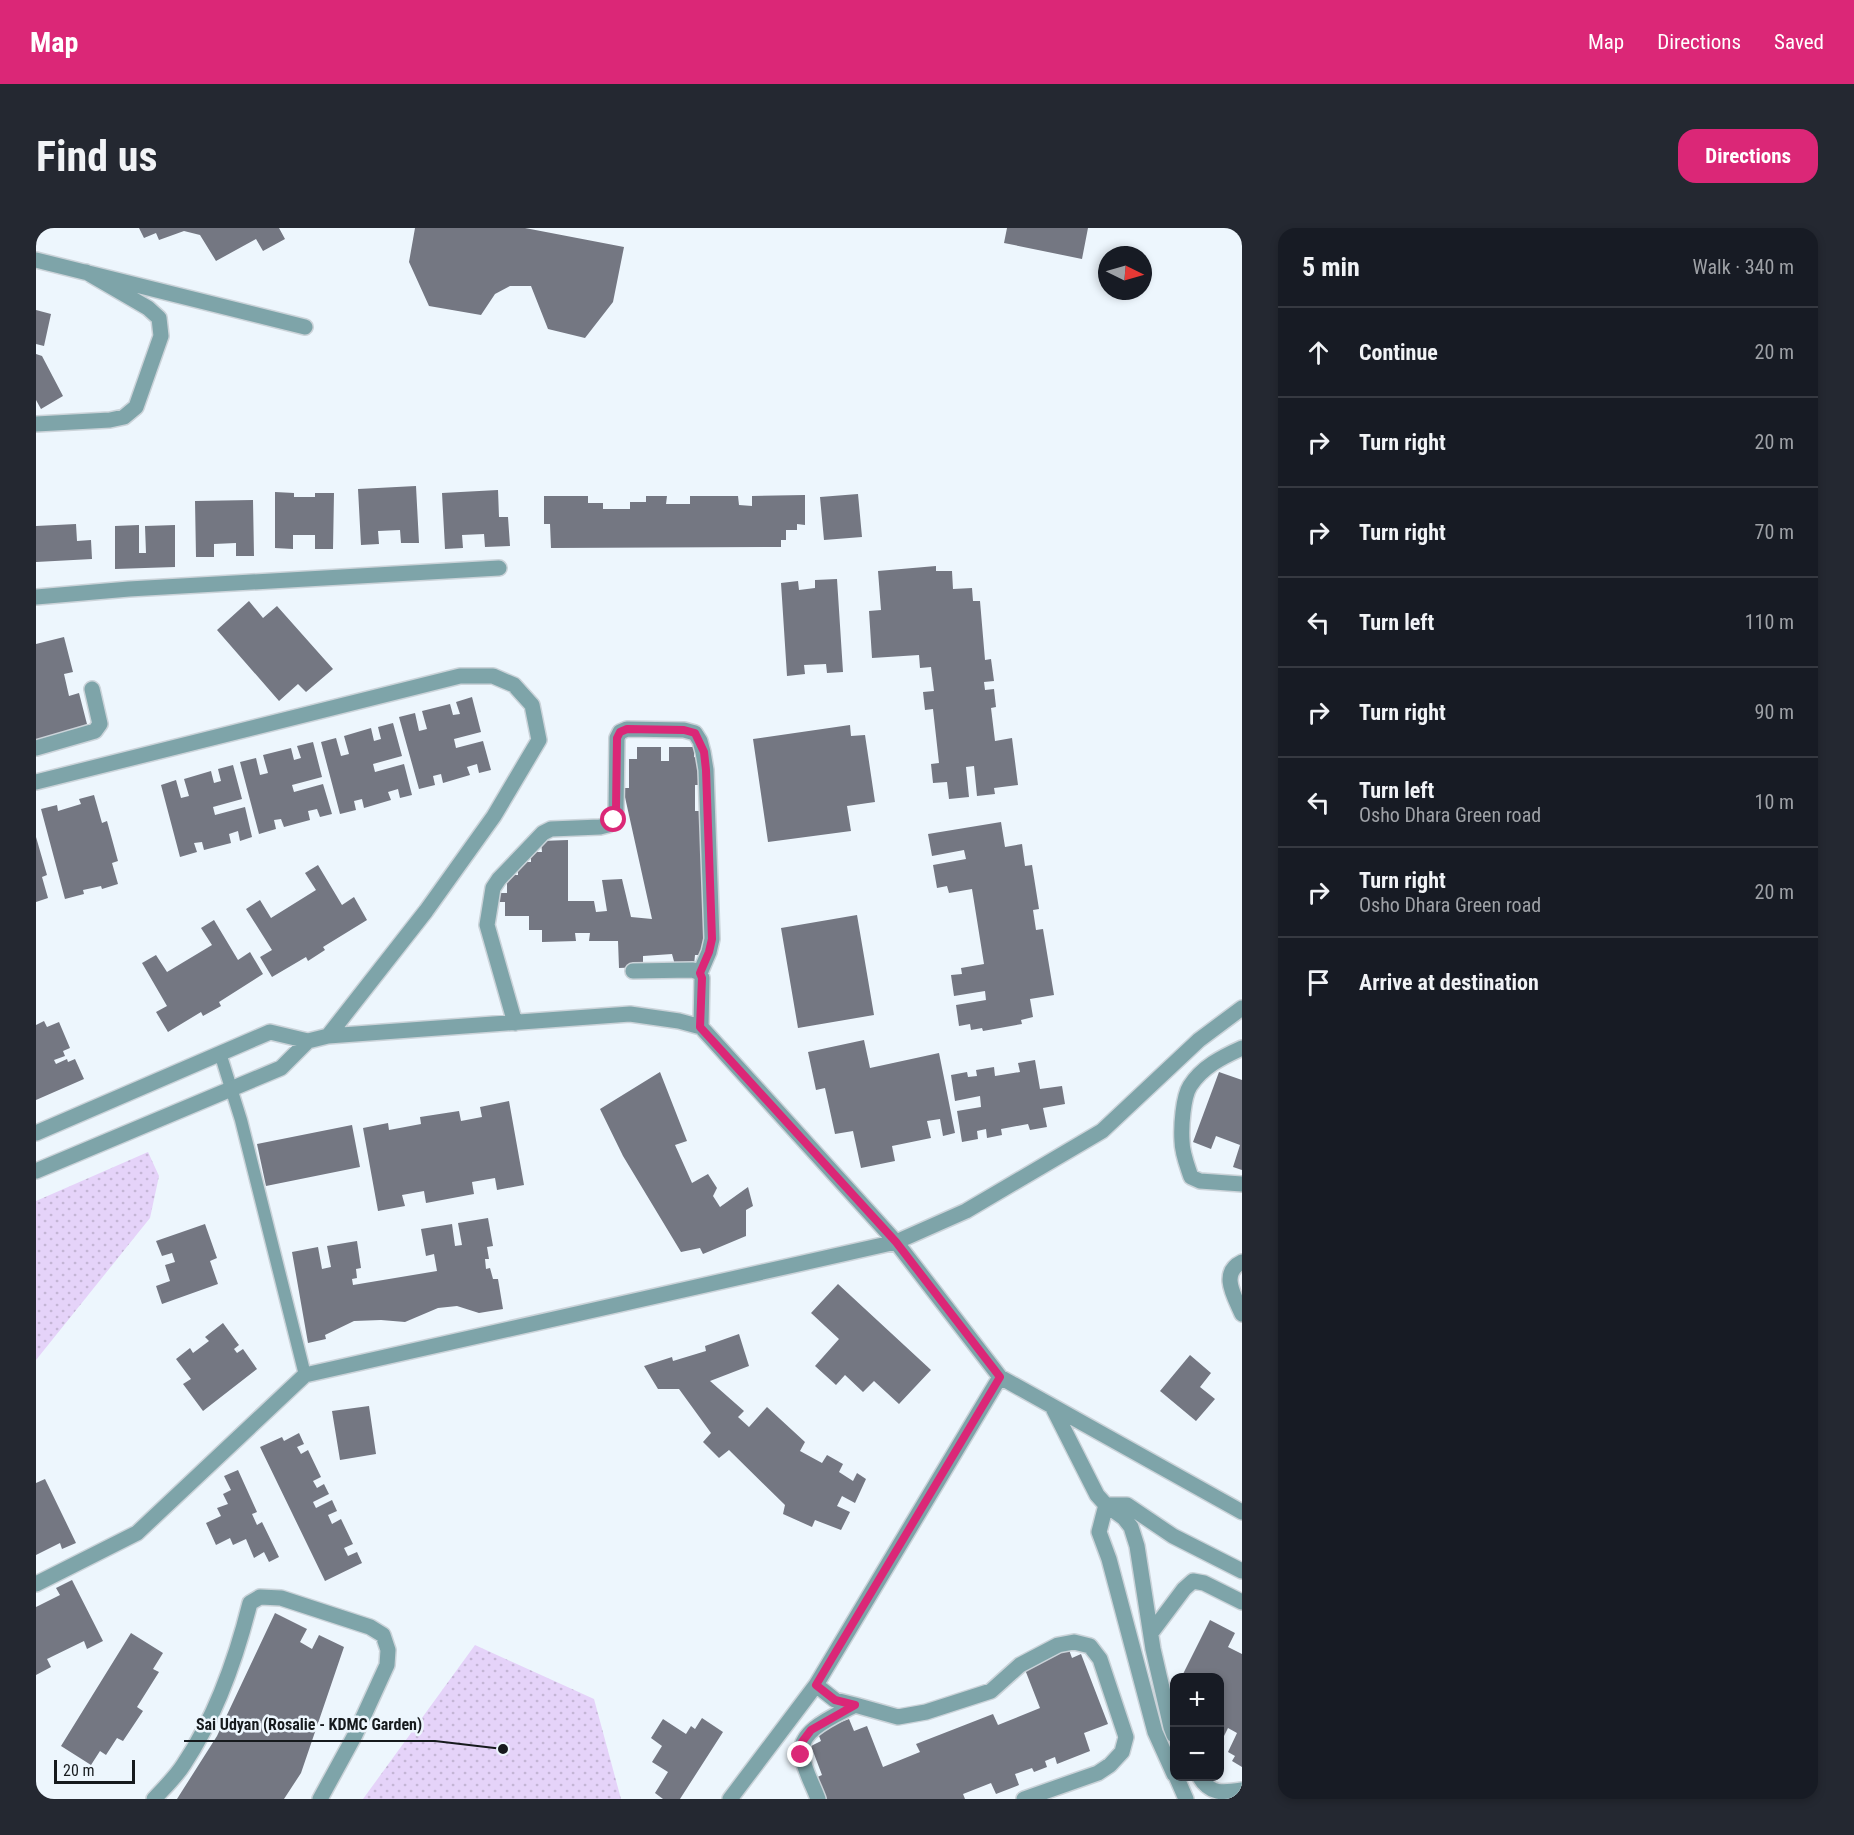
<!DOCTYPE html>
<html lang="en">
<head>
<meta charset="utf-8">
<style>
  :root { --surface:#171b24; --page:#242831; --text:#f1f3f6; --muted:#9ea1a6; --line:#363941; --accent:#db2777 }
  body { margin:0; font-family:"Roboto Condensed",sans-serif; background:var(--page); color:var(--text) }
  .controls { position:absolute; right:18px; bottom:18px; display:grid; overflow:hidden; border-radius:12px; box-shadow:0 3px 9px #0003 }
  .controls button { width:54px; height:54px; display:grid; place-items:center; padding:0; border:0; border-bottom:2px solid var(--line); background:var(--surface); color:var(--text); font:30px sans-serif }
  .compass { position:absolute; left:1062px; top:18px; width:54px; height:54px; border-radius:50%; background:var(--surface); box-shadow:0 3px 9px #0003; rotate:95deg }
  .scale { position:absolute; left:18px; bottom:15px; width:81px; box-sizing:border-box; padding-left:6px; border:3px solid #161a1d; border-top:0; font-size:16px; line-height:21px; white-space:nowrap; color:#161a1d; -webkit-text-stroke:4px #edf6fd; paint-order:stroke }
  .stop { position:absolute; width:18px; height:18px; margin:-14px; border:4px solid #db2777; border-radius:50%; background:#fff }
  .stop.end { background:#db2777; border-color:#fff; box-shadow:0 2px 6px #0008 }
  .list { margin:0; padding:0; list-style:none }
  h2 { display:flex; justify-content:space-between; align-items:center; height:78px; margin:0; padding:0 24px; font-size:26px }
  h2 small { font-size:20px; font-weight:400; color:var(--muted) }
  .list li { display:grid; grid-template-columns:39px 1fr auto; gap:18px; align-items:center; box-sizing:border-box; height:90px; padding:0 24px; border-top:2px solid var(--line) }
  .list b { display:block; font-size:22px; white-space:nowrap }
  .list p { margin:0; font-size:20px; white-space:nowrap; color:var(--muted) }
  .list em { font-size:20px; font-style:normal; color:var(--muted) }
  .icon { flex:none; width:33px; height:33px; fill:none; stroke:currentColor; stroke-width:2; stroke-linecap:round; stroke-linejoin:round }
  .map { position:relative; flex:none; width:1206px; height:1571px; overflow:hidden; border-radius:18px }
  header { display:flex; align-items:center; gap:36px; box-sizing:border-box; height:84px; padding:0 30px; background:var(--accent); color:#fff }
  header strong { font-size:28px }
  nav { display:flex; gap:33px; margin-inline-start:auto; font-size:21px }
  .intro { display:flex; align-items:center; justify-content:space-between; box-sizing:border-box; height:144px; padding:0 36px }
  h1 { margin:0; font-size:42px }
  .button { padding:15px 27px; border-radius:18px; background:var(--accent); color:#fff; font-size:21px; font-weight:700 }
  main { display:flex; gap:36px; padding:0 36px }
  aside { flex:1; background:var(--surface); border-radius:18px; box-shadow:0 3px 9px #0003 }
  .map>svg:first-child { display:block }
  .green { fill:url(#green-dots) }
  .building { fill:#747782 }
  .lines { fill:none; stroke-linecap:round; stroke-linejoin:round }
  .service-casing { stroke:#cbd3d9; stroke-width:15 }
  .minor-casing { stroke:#cbd3d9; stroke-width:18 }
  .service { stroke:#7ea4a9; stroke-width:12 }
  .minor { stroke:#7ea4a9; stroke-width:15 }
  .route { stroke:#db2777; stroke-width:8 }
  .leader { fill:none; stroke:#161a1d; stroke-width:2 }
  .callout-dot { fill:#161a1d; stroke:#edf6fd; stroke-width:2 }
  .callout-label { font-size:16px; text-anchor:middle; font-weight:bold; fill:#161a1d; stroke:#edf6fd; stroke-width:5; stroke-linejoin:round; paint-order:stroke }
</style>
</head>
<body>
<header>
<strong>Map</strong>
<nav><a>Map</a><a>Directions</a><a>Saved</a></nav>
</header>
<div class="intro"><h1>Find us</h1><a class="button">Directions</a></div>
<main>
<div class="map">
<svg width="1206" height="1571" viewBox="0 0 1206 1571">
  <defs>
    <pattern id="green-dots" width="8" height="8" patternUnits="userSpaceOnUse" patternTransform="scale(1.5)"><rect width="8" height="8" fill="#e5d3f9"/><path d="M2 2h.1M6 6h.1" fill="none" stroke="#c4b5d5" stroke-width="1.8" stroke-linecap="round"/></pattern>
  </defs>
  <rect width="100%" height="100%" fill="#edf6fd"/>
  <path class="green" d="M112,924L123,948L114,990L0,1132V973Z
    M439,1417L558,1471L585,1571H327Z"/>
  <path class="building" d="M103,0H243L249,11L227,23L220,11L180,33L164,7L148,3L123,12L120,5L108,10Z
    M379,0H489L588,19L577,74L549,110L512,101L495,58H474L459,66L445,87L393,78L373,34Z
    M971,0H1052L1046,31L968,15Z
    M0,82L15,86L8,118L0,116Z
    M0,126L6,128L27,168L5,181L0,172Z
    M380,258L383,315H365L364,302L342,303L343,316L325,317L322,261Z
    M462,262L463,289H472L474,318L449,319L448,306L426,307L427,320L409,321L406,265Z
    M239,264L258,265V269H279V265H298L297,321H279V307H257V321L239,320Z
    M822,266L826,309L788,312L784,269Z
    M769,267V297L761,296V302H750V312H745V319L515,320L514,296H508V268H552V275H567V281H594V274H610V268H631L630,276H654V268H702L703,277L716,278V268Z
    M217,272L218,328H200V315L178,316V329H160L159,273Z
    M40,296L41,313L55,312L56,331L0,334V298Z
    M103,297V325H110L109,298L139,297V339L79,341V298Z
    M900,338V343H916L917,361L936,360L937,373H944L949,432L955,431L958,453L948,454L949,462L958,461L960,479L955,480L959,513L976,510L982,557L958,560L959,566L941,568L938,538L930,539L933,569L913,571L911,554L897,555L895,536L903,535L897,481L889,482L887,464L898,463L895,439L884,440L883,427L836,430L833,383L845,382L842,343Z
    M801,351L807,444L791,445L790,436L768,437L769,446L751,448L745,355L762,353L763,362L779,360V352Z
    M213,373L227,390L241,378L297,441L270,464L262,456L243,473L181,402Z
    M28,409L37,444L28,446L33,468L43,465L52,500L0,514V416Z
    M436,469L445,504L418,511L420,520L447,513L455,542L443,545L441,536L431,539L434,547L407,555L405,546L397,548L399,557L383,561L363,489L379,485L383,503L391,501L386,483L414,476L417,487L424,486L420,474Z
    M357,495L366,528L337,536L339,544L368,536L376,567L364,570L362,561L352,564L355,572L328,580L326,571L318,573L320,582L304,586L285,514L300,510L305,528L313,526L308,508L335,500L338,513L345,511L342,499Z
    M814,497L815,508L829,507L839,574L811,578L815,603L732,614L717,511Z
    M277,514L286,549L256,557L258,564L287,556L296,586L284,589L281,581L272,583L274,592L248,599L245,591L238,592L240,601L223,606L204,534L220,530L224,547L232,545L227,527L255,520L258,532L265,530L261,518Z
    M601,519H625V533H633V519H658V529L663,530L664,557H659V583H669L667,727H659L658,737H639L636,726L607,728V739L583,740L582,713H553L554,705H539L540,713L506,714V702H493V688H469V674H464V665H471V647H482V634H495V624H506L505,613L532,612V673H558L560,684L571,683L566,652L586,651L595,689L616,691L587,560H593V531H601Z
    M197,537L206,571L177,579L179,587L209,579L216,609L204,613L202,603L193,606L195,615L168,622L166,614L158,615L161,624L144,629L125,557L140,552L145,570L153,568L148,551L175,543L178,555L185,553L182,541Z
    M58,567L66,595L71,593L82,633L76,635L82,656L66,661L65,658L47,662L48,666L29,671L5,581L21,577L22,583L45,576L43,571Z
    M965,594L969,619L986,616L989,638L996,637L1003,681L997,682L1000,702L1007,701L1018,767L994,771L997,789L985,792L986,796L947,803L946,800L935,802L934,796L923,798L920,777L950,772L949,763L918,768L915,747L926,746L925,740L948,736L936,661L913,665L911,658L901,660L897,637L930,631L928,622L896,628L892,606Z
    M0,609L11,647L6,649L12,670L0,674Z
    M282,637L306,677L318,669L331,692L287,719L289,722L272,733L270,729L236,749L224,729L236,722L210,681L224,672L235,690L280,662L269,645Z
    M821,687L838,787L762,800L745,700Z
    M178,692L202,732L214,724L227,746L183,774L185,778L167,788L165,784L132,804L120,784L131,778L106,735L120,727L131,744L176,717L165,700Z
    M8,793L11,799L23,794L34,820L27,823L29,828L18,832L20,836L31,831L32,834L39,831L48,851L0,872V797Z
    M828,812L834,840L903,825L919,905L907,908L904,891L891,893L895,910L856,918L859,933L825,940L817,903L799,906L789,860L780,862L772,824Z
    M999,832L1004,861L1026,858L1029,876L1007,880L1011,899L994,902L992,896L965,901L966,907L951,910L950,901L941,903L942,911L926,914L921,883L945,879L944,868L919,873L915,847L931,844L932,849L941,848L940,842L958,839L959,848L984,844L982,835Z
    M624,844L651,913L639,917L656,955L672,946L681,960L677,968L684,979L712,959L717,978L710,982V1008L667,1026L664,1020L645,1024L587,928L564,881Z
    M1183,844L1206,852V942L1197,939L1204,917L1180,908L1175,921L1157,914Z
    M473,873L488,957L461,962L459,950L436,954L438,966L390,975L388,963L366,967L369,978L342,983L327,900L352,895L353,902L385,896L384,889L423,883L425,893L446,889L444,879Z
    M316,897L324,939L230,958L221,916Z
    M452,990L457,1018L451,1019L453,1031H449L450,1041L454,1040L457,1051H462L467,1081L443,1085L421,1078L402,1080L369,1094L345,1092L318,1093L289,1107L290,1111L272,1115L256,1024L282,1019L286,1041L295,1039L291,1018L321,1013L325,1040L320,1041L321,1050L316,1051L317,1057L401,1043L398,1026L390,1028L385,1001L416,996L419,1018L426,1017L422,995Z
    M169,996L181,1030L174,1033L182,1056L126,1076L120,1058L134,1053L129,1037L139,1034L136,1025L126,1028L120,1013Z
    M802,1056L895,1142L863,1176L838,1153L827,1164L809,1147L800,1157L779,1138L803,1111L775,1085Z
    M187,1095L203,1117L198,1121L201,1125L207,1121L221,1141L167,1183L147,1156L155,1151L140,1131L154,1120L157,1125L173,1113L169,1109Z
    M703,1106L713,1138L674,1153L708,1183L702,1189L713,1199L731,1179L769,1214L764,1223L786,1235L791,1227L807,1236L803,1244L817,1253L821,1245L830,1251L819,1275L806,1268L801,1278L814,1284L805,1302L779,1292L776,1299L747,1286L749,1277L693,1222L683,1230L667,1214L675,1205L643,1161H622L608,1138L636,1129L637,1133L670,1123L669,1118Z
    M1154,1127L1175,1145L1164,1159L1179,1171L1160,1193L1124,1163Z
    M333,1178L340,1226L304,1232L296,1183Z
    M263,1205L268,1216L261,1219L265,1226L272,1222L285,1249L277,1253L281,1260L288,1256L293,1266L277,1274L280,1280L296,1272L301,1283L292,1287L296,1296L305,1291L317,1316L308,1320L312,1328L321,1324L326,1335L289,1353L224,1219L246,1209L248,1213Z
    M202,1242L221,1284L216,1286L221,1297L226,1294L243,1329L233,1334L228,1324L218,1330L210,1311L197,1317L194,1310L180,1317L170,1295L185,1288L181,1280L192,1276L187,1266L195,1262L188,1248Z
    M9,1251L40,1315L26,1321L24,1315L0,1327V1255Z
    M36,1352L67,1413L51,1421L48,1413L11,1431L15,1439L0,1447V1379L24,1367L20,1360Z
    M239,1385L271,1401L264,1414L276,1421L283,1407L308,1419L265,1545L248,1571H141L181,1508Z
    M1174,1392L1199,1405L1192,1419L1206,1426V1539L1196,1533L1199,1528L1192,1524L1201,1505L1192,1500L1184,1516V1450H1145Z
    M95,1405L127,1425L117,1441L123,1444L101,1479L107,1483L87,1513L81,1510L70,1527L64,1523L55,1537L25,1518Z
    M1032,1419L1036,1430L1045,1426L1072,1496L1048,1505L1054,1523L1021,1536L1019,1529L1009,1533L1011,1539L998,1544L996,1540L979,1546L983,1557L960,1566L955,1555L927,1566L929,1571H788L779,1550L786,1547L775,1518L785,1513L781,1503L813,1491L818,1503L831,1498L847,1539L884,1524L880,1516L957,1486L962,1497L1004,1480L988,1439Z
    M666,1490L687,1504L644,1571H627L619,1565L632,1544L616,1534L626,1518L615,1510L627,1491L650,1506L655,1498L659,1501Z"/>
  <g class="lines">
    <defs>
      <path id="service" d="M184,825L205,892L269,1147"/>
      <path id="minor" d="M0,32L269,99
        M0,196L74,192L88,189L100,179L125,108L123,90L112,80L50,44
        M0,369L93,361L463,340
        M0,520L59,503L64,496L56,461
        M0,554L424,448H457L478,457L496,477L503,512L458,588L390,683L292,808
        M597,743L657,742L664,745
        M479,795L451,697L457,660L463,651L507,605L515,601L564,599L572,597L578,592L580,582L581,510L584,504L591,501L648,502L659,505L664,513L667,524L670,542L676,711L673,724L664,745L666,750L665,799
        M1206,820C1186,829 1166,839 1154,858C1147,869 1145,899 1146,913C1146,925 1151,937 1155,949L1164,953L1206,956
        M0,905L234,804L272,813L292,808L594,786L643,793L665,799L860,1014L964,1149L1206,1284
        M0,943L245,840L272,813
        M1206,1034C1183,1045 1199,1069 1206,1086
        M1016,1178L1061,1267L1070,1277L1088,1290L1095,1299L1101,1318L1117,1421L1135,1499L1138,1507
        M1070,1277L1063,1304L1073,1331L1119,1504L1138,1546
        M1070,1277H1091L1137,1308L1206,1343
        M0,1356L101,1305L269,1147L860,1014L930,983L1066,903L1163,812L1206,780
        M1115,1405L1148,1361L1157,1353L1168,1355L1206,1374
        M780,1457L799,1472L819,1477
        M1140,1548L1150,1571
        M1163,1548C1174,1567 1187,1565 1206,1562
        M118,1571C128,1560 140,1549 148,1536C180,1488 200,1431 214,1375L224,1369L245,1370L334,1399L347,1407L352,1422L351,1437L319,1507L284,1571
        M694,1571L780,1457L964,1149
        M782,1571C777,1557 768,1542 766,1527C761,1502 801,1487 819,1477L862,1489L890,1484L955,1463L984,1437L1022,1417L1038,1414L1054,1418L1064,1431L1090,1509L1086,1524L1074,1537L1062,1545L988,1571"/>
    </defs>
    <use href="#service" class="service-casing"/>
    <use href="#minor" class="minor-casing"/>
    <use href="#service" class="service"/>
    <use href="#minor" class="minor"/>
  </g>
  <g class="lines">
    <path class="route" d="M578,592L580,582L581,510L584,504L591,501L648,502L659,505L668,524L670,542L676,711L673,724L664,745L666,750L664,799L860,1014L964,1149L780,1457L799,1472L819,1477L775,1502L766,1514L765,1527"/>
  </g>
  <path class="leader" d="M467 1521L399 1513H148"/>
  <circle class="callout-dot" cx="467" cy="1521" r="6"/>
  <g class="callout-label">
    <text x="273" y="1502">Sai Udyan (Rosalie - KDMC Garden)</text>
  </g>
</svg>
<div class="controls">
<button>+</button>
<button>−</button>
</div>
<svg class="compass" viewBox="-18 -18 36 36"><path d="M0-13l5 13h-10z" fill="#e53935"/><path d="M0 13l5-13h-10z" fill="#9ea1a6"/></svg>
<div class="scale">20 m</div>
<div class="stop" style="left:578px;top:592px"></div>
<div class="stop end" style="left:765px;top:1527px"></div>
</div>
<aside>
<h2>5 min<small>Walk · 340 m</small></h2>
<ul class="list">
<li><svg class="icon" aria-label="ahead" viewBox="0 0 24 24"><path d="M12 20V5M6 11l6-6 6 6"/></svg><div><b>Continue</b></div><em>20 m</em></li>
<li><svg class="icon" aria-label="right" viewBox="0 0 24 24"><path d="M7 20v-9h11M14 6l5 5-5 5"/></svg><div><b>Turn right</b></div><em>20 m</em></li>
<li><svg class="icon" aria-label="right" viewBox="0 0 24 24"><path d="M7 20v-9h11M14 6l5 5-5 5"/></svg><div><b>Turn right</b></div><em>70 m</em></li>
<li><svg class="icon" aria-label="left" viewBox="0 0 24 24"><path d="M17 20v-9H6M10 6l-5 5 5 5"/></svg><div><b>Turn left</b></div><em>110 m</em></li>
<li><svg class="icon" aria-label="right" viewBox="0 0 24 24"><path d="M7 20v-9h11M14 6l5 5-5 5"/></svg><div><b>Turn right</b></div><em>90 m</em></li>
<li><svg class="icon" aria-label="left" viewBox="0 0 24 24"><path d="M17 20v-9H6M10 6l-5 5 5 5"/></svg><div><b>Turn left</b><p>Osho Dhara Green road</p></div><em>10 m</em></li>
<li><svg class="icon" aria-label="right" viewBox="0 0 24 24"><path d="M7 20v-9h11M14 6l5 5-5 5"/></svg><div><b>Turn right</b><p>Osho Dhara Green road</p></div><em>20 m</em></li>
<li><svg class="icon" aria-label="arrive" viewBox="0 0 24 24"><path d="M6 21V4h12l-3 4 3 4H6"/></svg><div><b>Arrive at destination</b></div></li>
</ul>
</aside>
</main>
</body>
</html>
